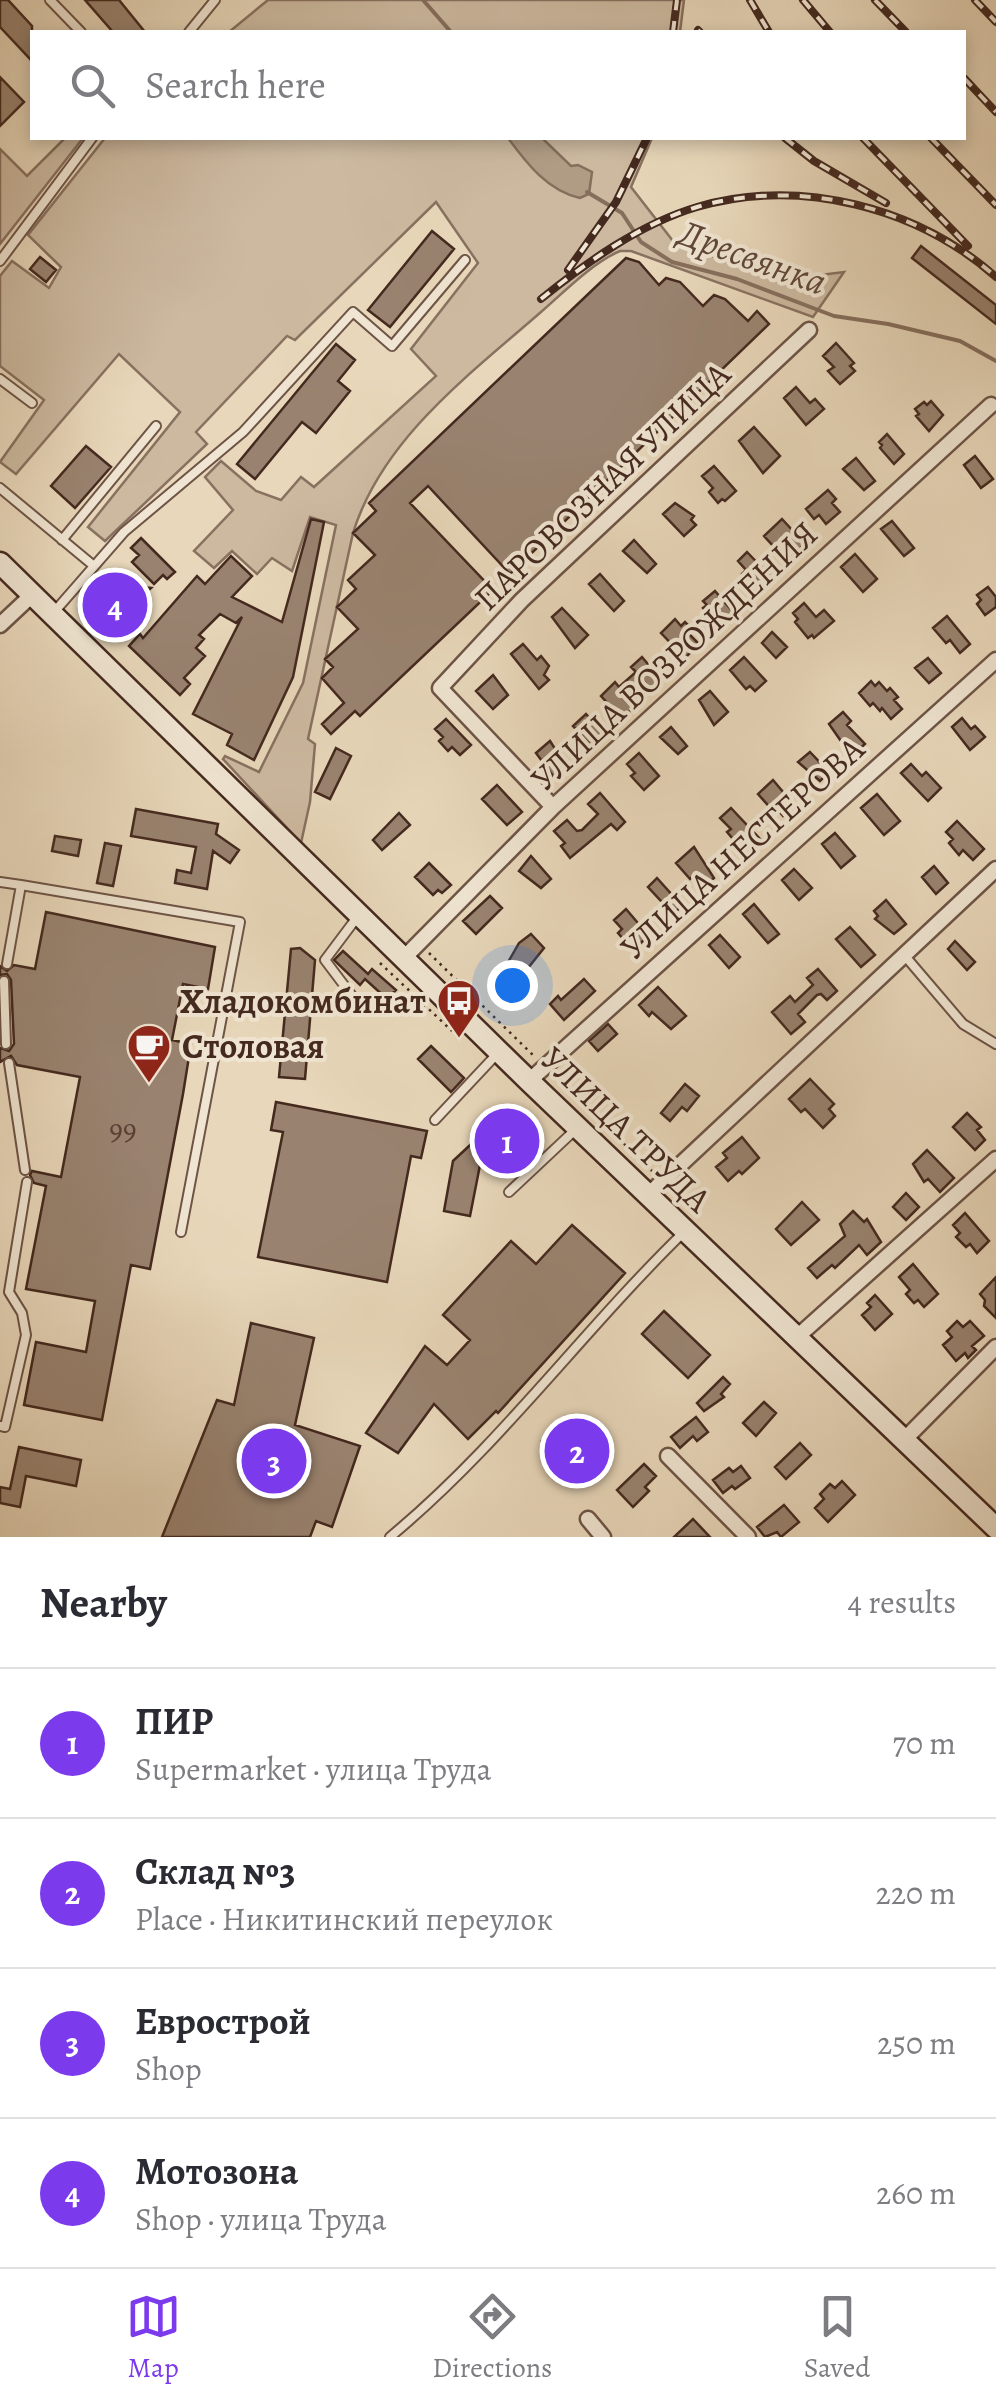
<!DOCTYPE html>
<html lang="en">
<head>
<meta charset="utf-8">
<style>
  :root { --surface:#fff; --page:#f7f7f7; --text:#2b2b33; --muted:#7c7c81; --line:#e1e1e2; --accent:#7c3aed }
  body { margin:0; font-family:Alegreya,serif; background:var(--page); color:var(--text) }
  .you { position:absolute; left:512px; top:985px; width:35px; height:35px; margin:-25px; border:8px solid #fff; border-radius:50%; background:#1a73e8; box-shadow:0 0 0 15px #1a73e833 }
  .badge { display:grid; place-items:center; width:65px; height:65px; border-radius:50%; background:var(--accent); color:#fff; font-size:32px; font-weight:700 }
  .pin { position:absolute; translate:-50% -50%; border:5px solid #fff; box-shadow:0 2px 10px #0006 }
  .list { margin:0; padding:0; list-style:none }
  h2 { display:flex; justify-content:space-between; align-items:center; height:130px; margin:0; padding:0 40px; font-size:42px }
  h2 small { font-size:32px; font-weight:400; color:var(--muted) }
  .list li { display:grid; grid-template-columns:65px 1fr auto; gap:30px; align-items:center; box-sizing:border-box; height:150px; padding:0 40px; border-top:2px solid var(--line) }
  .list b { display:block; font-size:38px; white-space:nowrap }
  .list p { margin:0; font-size:32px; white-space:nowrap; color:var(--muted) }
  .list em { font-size:32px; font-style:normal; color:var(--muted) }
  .icon { flex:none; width:55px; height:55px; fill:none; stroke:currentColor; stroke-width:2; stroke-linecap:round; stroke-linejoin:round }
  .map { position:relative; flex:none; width:996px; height:1537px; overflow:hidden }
  .search { position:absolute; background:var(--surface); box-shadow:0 5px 15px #0003; left:30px; right:30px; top:30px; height:110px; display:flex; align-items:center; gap:25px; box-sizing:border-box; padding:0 35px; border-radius:0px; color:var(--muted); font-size:38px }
  .sheet { height:730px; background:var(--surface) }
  nav { display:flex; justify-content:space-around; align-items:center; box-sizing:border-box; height:140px; border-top:2px solid var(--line); background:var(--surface); font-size:28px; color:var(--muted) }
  nav a { display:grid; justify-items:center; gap:5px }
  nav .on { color:var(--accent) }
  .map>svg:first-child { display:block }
  .green { fill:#ccb9a0; stroke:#887160; stroke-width:2.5 }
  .water { fill:#b09c85; stroke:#856e5c; stroke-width:2.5 }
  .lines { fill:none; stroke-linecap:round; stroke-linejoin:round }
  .stream { stroke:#856e5c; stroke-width:4 }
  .building { fill:#998370; stroke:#44291f; stroke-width:2.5 }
  .lane-casing { stroke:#6d5446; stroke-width:12 }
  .street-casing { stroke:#6d5446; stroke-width:19 }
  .secondary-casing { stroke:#44291f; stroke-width:25 }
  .path { stroke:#44291f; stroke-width:2.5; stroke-dasharray:2.5 5; stroke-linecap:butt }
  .lane { stroke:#f0e5d2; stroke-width:8 }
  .street { stroke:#f0e5d2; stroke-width:14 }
  .secondary { stroke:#f0e5d2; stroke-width:20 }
  .rail-casing { stroke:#44291f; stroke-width:8 }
  .rail { stroke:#f0e5d2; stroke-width:4; stroke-dasharray:11; stroke-linecap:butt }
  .labels { text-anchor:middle; stroke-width:8; stroke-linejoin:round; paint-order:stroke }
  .number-label { font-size:30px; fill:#594033 }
  .street-label { font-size:35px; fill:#44291f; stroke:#f0e5d2 }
  .poi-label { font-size:35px; font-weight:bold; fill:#44291f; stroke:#f0e5d2; text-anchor:end }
  .water-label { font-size:38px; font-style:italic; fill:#5f4638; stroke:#f0e5d2 }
</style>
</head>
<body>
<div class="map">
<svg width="996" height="1537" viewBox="0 0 996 1537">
  <rect width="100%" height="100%" fill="#e8d7ba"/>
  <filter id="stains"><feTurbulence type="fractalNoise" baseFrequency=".002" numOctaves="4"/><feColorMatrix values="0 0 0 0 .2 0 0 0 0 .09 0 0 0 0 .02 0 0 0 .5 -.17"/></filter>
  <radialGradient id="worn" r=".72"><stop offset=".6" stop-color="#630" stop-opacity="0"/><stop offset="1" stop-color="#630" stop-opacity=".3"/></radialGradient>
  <path class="green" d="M268,0H684L680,32H229Z
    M65,138H83L0,244V149L27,176Z
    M105,138H652L631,187L673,241L688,235L702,253L787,279L844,272L813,317L631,251H620C592,263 564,292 541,312C470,374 382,439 353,533L308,739L315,744L310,802L301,843L223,759L225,756L259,772L303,683L336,525L310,517L292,571L272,558L257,574L232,551L214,568L194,551L233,510L205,477L221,461L256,491L281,500L301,477L314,487L436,376L411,349L478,263L436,202L295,340L287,336L196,432L207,444L105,541L88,527L180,412L119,354L16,474L0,462L44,400L0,366V276L12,261L49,288L61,267L28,235Z"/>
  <path class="water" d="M508,138H542L571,166L578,165L592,172L589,194L580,198C548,191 527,164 508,138Z"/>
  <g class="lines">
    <path class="stream" d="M423,0L451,32
      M587,192L622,213L641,242L672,262L737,279L834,316L888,324L960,341L996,361"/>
  </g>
  <path class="building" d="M0,0H8L32,26V61L0,27Z
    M85,0H119L145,32H113Z
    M0,77L24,102L0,126Z
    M432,231L454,249L390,327L368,310Z
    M921,246L996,305V324L912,258Z
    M40,257L56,270L46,282L30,269Z
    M626,258L639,262L659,285L666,278L680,282L703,306L714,295L725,299L748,321L757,311L769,324L510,574L428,486L410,503L493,590L360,716L355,711L331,734L322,724L344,703L322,678L333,667L325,659L358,629L337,607L356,589L348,580L375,555L353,533L376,511L369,503Z
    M836,343L854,363L850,366L855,371L840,384L828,371L834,367L823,356Z
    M336,344L355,360L338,381L350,391L316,433L302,422L255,479L237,464Z
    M796,387L810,403L815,399L824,409L806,425L784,398Z
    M931,401L943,415L929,431L916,416L919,414L915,409L924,402L927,405Z
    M754,427L780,456L763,473L739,441Z
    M887,434L904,454L894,464L880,448L882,445L879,442Z
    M86,446L111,467L75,508L51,486Z
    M975,456L993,479L981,488L964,465Z
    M856,458L875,481L864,490L843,469Z
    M714,466L736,491L725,501L722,499L718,503L709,492L713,488L702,476Z
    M828,490L836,499L832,503L840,512L826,524L819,515L814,519L806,509Z
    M675,503L694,516L691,520L696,525L684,536L663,514Z
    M311,519L324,522L293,677L254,760L227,745L232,734L193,714L242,617L236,623L220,614L199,635L204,639L196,648L205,656L184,678L190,684L180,695L129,646L140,634L143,638L197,576L205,584L231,556L252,576L232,597L282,622Z
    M782,519L805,544L787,561L764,536Z
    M892,521L914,548L904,556L881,529Z
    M141,538L175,572L167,579L163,575L154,584L132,562L139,555L131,548Z
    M634,540L656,564L647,573L623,551Z
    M747,552L771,577L762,587L754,578L749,582L742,574L746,570L738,561Z
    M855,554L877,579L863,592L841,567Z
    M600,574L624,601L614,611L589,584Z
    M113,584L151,588L141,597L145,601L109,635L85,610Z
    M988,587L996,597V607L985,615L977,604L981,600L977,595Z
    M715,591L734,613L723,623L716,616L712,619L703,608L707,605L703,601Z
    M804,603L816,617L824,610L834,621L814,638L812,635L808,638L795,622L798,619L793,613Z
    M562,608L588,635L575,648L552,617Z
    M947,616L970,644L960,653L950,640L946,643L933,628Z
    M675,619L681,626L685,622L693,630L689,634L699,644L685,658L661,633Z
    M772,632L787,647L776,658L762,643Z
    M523,644L537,660L541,656L549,666L544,675L549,680L539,689L511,654Z
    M642,657L662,681L651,690L643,680L623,698L633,708L622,719L601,696L615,682L619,687L636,672L631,667Z
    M744,657L766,681L755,691L750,686L746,689L730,670Z
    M928,658L941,673L929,683L915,668Z
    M493,675L508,695L493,709L476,691Z
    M871,681L875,686L879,682L887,691L890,688L898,697L894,700L902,709L891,719L882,708L880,711L873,703L870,706L859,693Z
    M710,691L728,712L714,725L699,700Z
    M843,712L851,721L847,725L865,744L855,753L845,742L843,744L829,724Z
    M586,714L605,735L592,747L573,726Z
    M962,718L971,729L975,726L985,737L970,750L952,727Z
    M446,719L471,745L460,755L452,747L448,751L439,741L443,737L435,729Z
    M671,727L687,746L678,754L660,737Z
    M550,741L568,769L556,780L536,753Z
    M336,748L351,756L330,799L315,792Z
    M810,752L829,772L820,781L798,762Z
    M639,753L659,776L644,790L631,776L635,773L627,764Z
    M911,764L922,776L926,772L941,788L928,801L901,773Z
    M773,780L794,805L783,816L777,809L774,812L758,794Z
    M497,785L522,812L507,825L482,799Z
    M600,793L625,822L617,830L611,824L570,858L561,846L565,843L554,831L567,820L577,831L582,830L598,814L588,804Z
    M877,794L900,821L884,835L861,808Z
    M731,808L760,839L749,849L743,843L739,846L727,832L731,829L720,818Z
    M136,809L218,824L216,834L239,850L230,863L213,851L207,889L175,883L177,870L191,873L196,847L131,836Z
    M399,813L410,825L382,850L373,840Z
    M957,821L984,849L973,860L963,850L959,855L949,843L953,839L946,832Z
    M835,833L855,856L841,868L822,844Z
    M55,836L81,840L78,856L52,851Z
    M105,843L121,846L113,886L97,883Z
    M694,847L714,878L703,888L693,876L690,879L676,863Z
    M531,856L551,879L541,888L519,871Z
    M429,863L451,885L442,893L438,890L433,895L415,877Z
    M934,866L948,883L936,894L922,877Z
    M794,869L812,888L799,900L782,880Z
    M657,878L682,906L673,914L648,887Z
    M490,896L502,908L476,934L463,921Z
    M886,900L906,924L894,934L875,919L878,916L874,911Z
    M754,904L779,934L768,943L743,914Z
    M626,909L649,936L637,946L631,940L627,943L618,933L622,929L614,920Z
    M46,912L215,947L208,989L183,984L172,1040L191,1044L183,1094L150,1269L131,1265L102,1420L24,1405L36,1342L86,1352L95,1301L26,1289L46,1186L34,1183L30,1175L32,1171L61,1177L80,1077L17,1065L11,1056L0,1062V1048L9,1051L14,1044L11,980L7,974L0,975V966L7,971L14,965L35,969Z
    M850,927L875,955L861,967L836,939Z
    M531,934L544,948L520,978L507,964L519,943Z
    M720,935L740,957L729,968L709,945Z
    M955,941L975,962L967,970L948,949Z
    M300,948L315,960L305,1079L279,1077L291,949Z
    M343,951L368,974L372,969L396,990L387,999L365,979L360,985L334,960Z
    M818,969L837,991L827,1000L821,994L817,995L798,1014L805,1022L791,1034L772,1012L790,996L795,1002L813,985L807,978Z
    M584,979L595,991L564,1020L550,1004L558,996L561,1000Z
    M658,987L686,1016L671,1029L652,1012L649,1016L639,1005Z
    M608,1024L617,1034L598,1051L589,1041Z
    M431,1046L464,1078L451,1092L418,1059Z
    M810,1079L834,1104L829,1109L835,1116L823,1128L805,1109L801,1112L789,1099Z
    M685,1084L699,1096L687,1111L682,1107L670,1121L661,1113Z
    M276,1102L427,1131L421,1158L411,1156L387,1282L258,1257L283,1132L271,1130Z
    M498,1113L532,1149L514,1167L496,1149L480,1165L470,1216L444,1211L453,1161L482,1134L479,1131Z
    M967,1113L981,1127L977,1130L985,1140L975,1150L953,1127Z
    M742,1137L759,1158L742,1174L739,1171L728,1181L716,1167L727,1158L723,1153Z
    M927,1150L954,1178L940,1192L928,1179L924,1182L913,1164Z
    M906,1193L919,1207L906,1220L893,1207Z
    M802,1202L819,1220L791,1245L776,1229Z
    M853,1211L864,1222L867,1219L881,1242L867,1255L859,1245L835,1268L832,1265L817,1278L808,1268L845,1236L840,1224Z
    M965,1213L989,1241L977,1253L970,1244L966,1247L956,1237L960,1233L953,1225Z
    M572,1225L625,1273L498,1413L496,1411L468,1439L434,1404L398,1453L366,1433L425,1346L447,1365L470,1340L443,1315L511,1241L536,1264Z
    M913,1264L938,1294L924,1307L918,1300L914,1303L906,1294L910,1290L899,1277Z
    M996,1277V1318L984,1306L985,1300L980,1294Z
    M875,1295L892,1314L875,1330L862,1315L871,1307L867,1303Z
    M664,1311L710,1355L688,1378L642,1334Z
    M957,1321L963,1327L970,1321L984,1336L972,1346L976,1350L968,1358L965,1353L956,1361L943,1345L952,1337L947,1331Z
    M251,1323L314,1338L295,1425L360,1446L332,1527L316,1521L310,1537H162L217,1400L234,1405Z
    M723,1377L730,1384L721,1394L724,1397L704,1411L697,1403Z
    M764,1402L776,1413L756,1436L743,1423Z
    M565,1417L611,1462L589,1485L542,1441Z
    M696,1417L708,1432L697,1441L693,1436L680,1448L671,1437Z
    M800,1443L811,1455L786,1479L775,1467Z
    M19,1447L81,1460L76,1486L26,1476L20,1507L0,1503V1487L10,1489Z
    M644,1464L656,1476L645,1487L649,1491L633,1507L617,1490Z
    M741,1466L750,1478L735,1489L732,1486L723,1493L713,1480L729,1468L733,1472Z
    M842,1481L855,1495L828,1522L815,1508L824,1499L820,1494L830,1484L835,1488Z
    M784,1505L799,1522L781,1537L777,1532L765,1537L757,1527Z
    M693,1519L710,1537H674Z"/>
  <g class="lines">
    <defs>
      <path id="lane" d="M50,0L81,32
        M189,32L215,0
        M0,261L92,138
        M0,379L32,403
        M0,488L94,566
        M62,540L156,426
        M55,611L124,532L243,432L353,312L392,346L465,260
        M0,882L21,885L7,964
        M21,885L240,922L181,1232
        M358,916L325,960L362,1009
        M905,956L963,1024L996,1044
        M4,981L6,1044
        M9,1063L25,1170
        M435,1120L496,1055
        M509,1192L575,1130
        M0,1426L5,1427L26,1335L22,1313L9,1292L27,1182
        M390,1537C500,1446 583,1330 685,1231"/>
      <path id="street" d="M0,625L32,595
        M553,807L440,688L522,600L809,330
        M404,958L553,807L991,405
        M529,1081L996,660
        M648,1195L996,869
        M796,1338L996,1159
        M903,1441L996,1347
        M668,1456L748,1537
        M588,1519L603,1537"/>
      <path id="secondary" d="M0,563L529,1081L996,1528"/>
    </defs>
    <use href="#lane" class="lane-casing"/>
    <use href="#street" class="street-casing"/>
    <use href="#secondary" class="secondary-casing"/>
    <path class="path" d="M429,953L534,1056
      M380,963L452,1031
      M554,1076L652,1171
      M672,1191L698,1217"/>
    <use href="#lane" class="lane"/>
    <use href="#street" class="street"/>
    <use href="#secondary" class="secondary"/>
    <defs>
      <path id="rail" d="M750,0L769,32
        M803,0L830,32
        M875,0L906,32
        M975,0L996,22
        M698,30L700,32
        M673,32L677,0
        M964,78L996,112
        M785,138L814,161L886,203
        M863,138L968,246
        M931,138L996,205
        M568,270L616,202L647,138
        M541,299C587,262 640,224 697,207C800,177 917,207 996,277"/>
    </defs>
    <use href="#rail" class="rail-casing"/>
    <use href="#rail" class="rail"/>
  </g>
  <defs>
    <symbol id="bus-pin" viewBox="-11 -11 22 30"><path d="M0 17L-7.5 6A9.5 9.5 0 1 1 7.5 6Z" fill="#8f2418" stroke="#f0e5d2"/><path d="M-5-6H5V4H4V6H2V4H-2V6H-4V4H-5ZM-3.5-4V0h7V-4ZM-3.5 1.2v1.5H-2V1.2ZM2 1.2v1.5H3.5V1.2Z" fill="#fff"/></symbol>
    <symbol id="cafe-pin" viewBox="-11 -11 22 30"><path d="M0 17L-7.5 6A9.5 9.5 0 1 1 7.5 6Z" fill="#8f2418" stroke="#f0e5d2"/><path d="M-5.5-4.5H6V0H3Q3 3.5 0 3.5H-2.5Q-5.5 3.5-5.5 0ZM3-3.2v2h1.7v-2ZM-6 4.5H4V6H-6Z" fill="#fff"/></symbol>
  </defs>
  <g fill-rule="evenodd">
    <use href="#bus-pin" x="434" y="976" width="50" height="68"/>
    <use href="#cafe-pin" x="124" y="1021" width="50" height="68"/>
  </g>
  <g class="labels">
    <g class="number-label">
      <text x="123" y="1140">99</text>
    </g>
    <g class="street-label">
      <text transform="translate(602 486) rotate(-44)" y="12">ПАРОВОЗНАЯ УЛИЦА</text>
      <text transform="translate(674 656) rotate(-43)" y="12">УЛИЦА ВОЗРОЖДЕНИЯ</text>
      <text transform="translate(742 848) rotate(-42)" y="12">УЛИЦА НЕСТЕРОВА</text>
      <text transform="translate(626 1129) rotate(44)" y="12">УЛИЦА ТРУДА</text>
    </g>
    <g class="poi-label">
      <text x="426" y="1013">Хладокомбинат</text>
      <text x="182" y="1058" text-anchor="start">Столовая</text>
    </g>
    <g class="water-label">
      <text transform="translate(753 257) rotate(20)" y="13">Дресвянка</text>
    </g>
  </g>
  <rect width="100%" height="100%" filter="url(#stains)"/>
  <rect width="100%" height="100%" fill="url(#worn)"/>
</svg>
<div class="you"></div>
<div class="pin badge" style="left:507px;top:1141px">1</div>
<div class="pin badge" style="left:577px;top:1451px">2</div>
<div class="pin badge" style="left:274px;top:1461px">3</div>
<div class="pin badge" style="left:115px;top:605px">4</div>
<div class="search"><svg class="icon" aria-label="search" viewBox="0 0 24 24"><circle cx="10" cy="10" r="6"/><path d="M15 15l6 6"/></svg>Search here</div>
</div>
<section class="sheet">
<h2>Nearby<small>4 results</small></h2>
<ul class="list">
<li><span class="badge">1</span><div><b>ПИР</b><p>Supermarket · улица Труда</p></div><em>70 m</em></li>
<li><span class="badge">2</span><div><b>Склад №3</b><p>Place · Никитинский переулок</p></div><em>220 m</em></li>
<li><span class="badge">3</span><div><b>Еврострой</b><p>Shop</p></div><em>250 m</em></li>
<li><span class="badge">4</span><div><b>Мотозона</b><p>Shop · улица Труда</p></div><em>260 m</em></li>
</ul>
</section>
<nav>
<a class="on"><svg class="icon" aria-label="map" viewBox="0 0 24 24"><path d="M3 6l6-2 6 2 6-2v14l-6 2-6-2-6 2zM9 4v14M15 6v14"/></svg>Map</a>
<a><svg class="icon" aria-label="directions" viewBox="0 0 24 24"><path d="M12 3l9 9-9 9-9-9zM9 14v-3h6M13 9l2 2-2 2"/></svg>Directions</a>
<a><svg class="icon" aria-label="saved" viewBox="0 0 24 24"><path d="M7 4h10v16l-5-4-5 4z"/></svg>Saved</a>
</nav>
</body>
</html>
